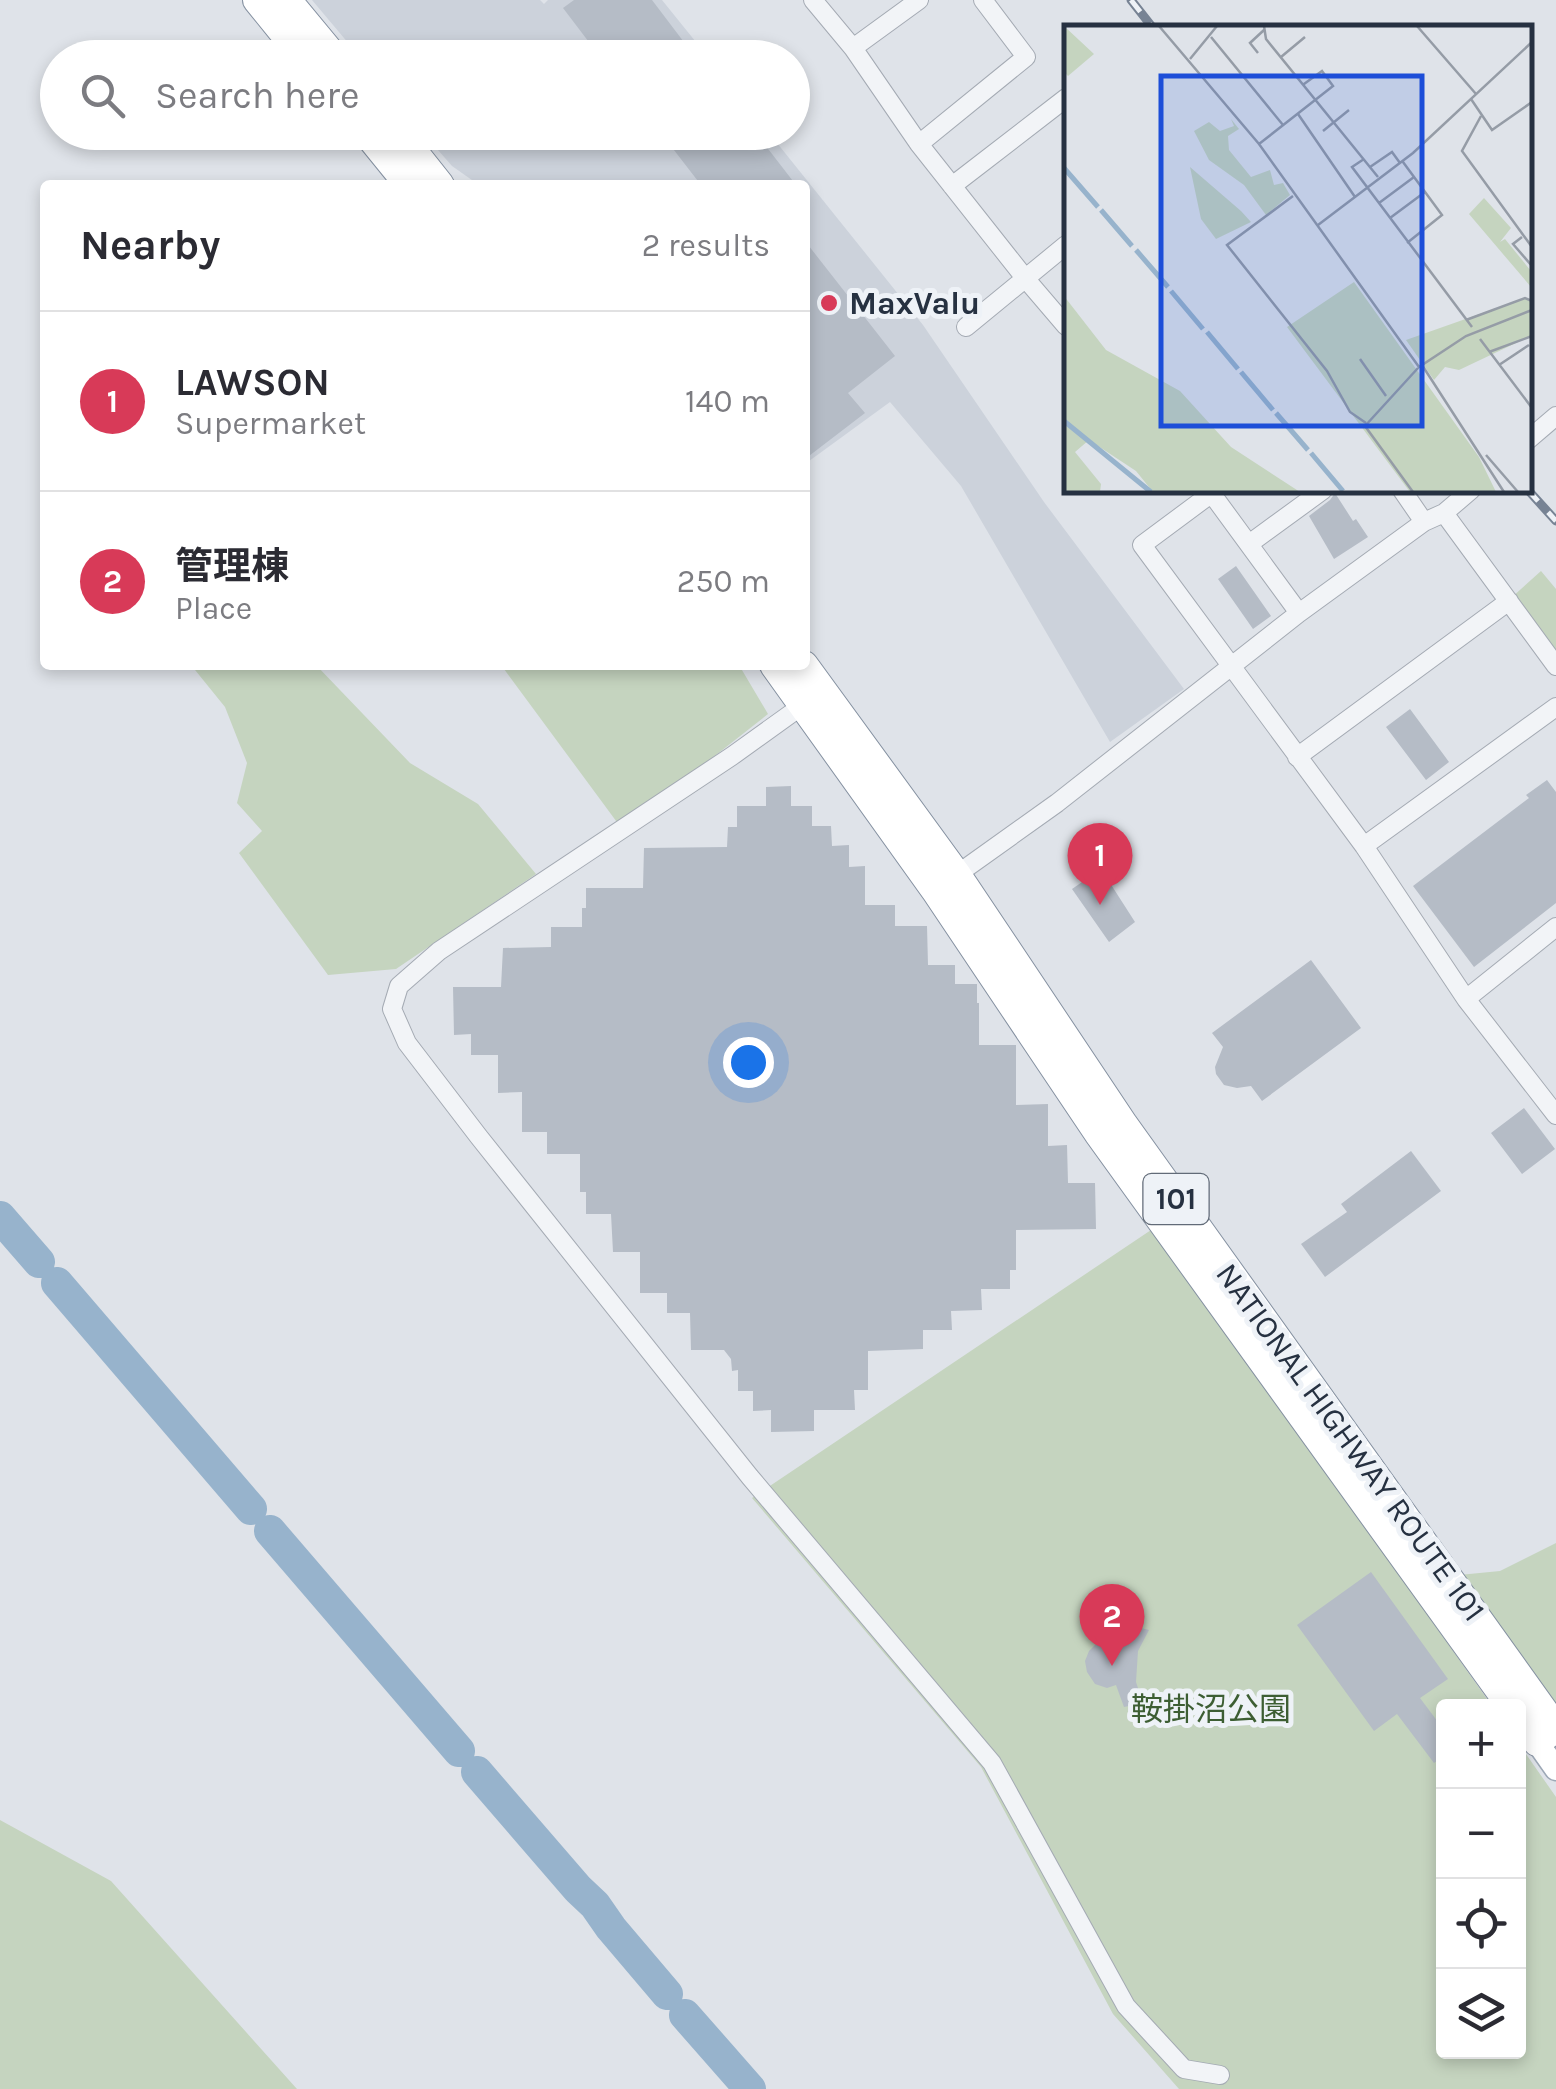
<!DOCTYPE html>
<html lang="en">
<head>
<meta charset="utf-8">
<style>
  :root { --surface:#fff; --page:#f7f7f7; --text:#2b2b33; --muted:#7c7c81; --line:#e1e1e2; --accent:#d83a58 }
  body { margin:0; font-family:Karla,"Noto Sans JP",sans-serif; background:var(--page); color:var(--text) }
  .controls { position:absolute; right:30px; bottom:30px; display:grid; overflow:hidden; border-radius:10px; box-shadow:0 5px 15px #0003 }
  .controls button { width:90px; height:90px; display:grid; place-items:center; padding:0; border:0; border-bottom:2px solid var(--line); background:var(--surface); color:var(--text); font:50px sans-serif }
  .you { position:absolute; left:748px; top:1062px; width:35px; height:35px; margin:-25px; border:8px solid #fff; border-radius:50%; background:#1a73e8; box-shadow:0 0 0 15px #1a73e833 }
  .badge { display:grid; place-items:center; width:65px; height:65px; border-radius:50%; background:var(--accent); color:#fff; font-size:32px; font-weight:700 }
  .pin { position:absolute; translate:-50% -82px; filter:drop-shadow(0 2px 5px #0008) }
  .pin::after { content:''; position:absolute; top:52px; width:35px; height:30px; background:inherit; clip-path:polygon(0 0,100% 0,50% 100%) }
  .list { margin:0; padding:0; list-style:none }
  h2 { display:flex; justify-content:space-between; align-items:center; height:130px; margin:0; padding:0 40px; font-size:42px }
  h2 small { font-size:32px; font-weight:400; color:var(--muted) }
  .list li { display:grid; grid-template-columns:65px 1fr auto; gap:30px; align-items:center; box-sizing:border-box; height:180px; padding:0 40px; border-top:2px solid var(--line) }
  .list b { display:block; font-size:38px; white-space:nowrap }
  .list p { margin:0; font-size:32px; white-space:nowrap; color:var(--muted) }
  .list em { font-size:32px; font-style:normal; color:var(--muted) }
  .icon { flex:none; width:55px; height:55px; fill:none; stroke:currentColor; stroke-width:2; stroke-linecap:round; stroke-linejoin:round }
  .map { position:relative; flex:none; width:1556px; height:2089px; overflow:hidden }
  .search { position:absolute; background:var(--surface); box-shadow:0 5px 15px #0003; left:40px; top:40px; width:770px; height:110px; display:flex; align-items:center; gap:25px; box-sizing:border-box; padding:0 35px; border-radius:55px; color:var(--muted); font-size:38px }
  .panel { position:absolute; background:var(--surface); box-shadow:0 5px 15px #0003; left:40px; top:180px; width:770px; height:490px; border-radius:10px }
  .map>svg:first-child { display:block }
  .built { fill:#ccd2db }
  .green { fill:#c5d4bf }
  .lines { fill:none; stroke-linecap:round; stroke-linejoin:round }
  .river { stroke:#97b3cc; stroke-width:32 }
  .building { fill:#b5bcc6 }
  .minor-casing { stroke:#a4aab3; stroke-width:20 }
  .major-casing { stroke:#9da8b6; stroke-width:25 }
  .highway-casing { stroke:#8591a1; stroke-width:30 }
  .minor { stroke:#f2f4f7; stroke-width:18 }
  .major { stroke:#fff; stroke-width:22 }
  .highway { stroke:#fff; stroke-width:28 }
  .rail-casing { stroke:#778394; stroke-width:9 }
  .rail { stroke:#eef2f7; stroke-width:5; stroke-dasharray:15; stroke-linecap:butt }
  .poi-dot { fill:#d83a58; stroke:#eef2f7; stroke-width:4 }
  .labels { text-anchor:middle; stroke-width:10; stroke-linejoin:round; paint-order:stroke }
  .shield { fill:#eef2f7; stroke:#626b78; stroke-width:2.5 }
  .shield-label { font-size:30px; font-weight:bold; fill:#263141 }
  .poi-label { font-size:32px; font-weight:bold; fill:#263141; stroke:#eef2f7; text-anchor:start }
  .street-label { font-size:32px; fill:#263141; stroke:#eef2f7 }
  .park-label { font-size:32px; fill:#3d5e33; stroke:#eef2f7 }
  .inset-river { fill:none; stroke:#97b3cc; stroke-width:5 }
  .inset-road { fill:none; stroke:#959ca6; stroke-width:2.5 }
  .view { fill:#1d4ed8; fill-opacity:0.15; stroke:#1d4ed8; stroke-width:5 }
  .inset-edge { fill:none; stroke:#263141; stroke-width:5 }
</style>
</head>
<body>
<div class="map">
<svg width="1556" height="2089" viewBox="0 0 1556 2089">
  <rect width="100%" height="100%" fill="#dfe3e9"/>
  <path class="built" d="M312,0H540L544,4L548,0H662L708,57H360Z
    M423,133H769L923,325L1044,502L1184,689L1110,742L961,486L890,402L805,464V185H479L452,166Z"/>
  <path class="green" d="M1541,571L1556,589V655L1511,598Z
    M191,665H316L410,763L478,804L536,874L396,969L328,975L239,853L262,831L237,803L247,763L225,707Z
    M501,665H739L768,714L622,829Z
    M1154,1228L1492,1706H1444V2052H1518L1519,1744L1556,1797V2089H1179L1113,2014L981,1767L752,1498Z
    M1556,1543V1711L1459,1575L1500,1571Z
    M0,1820L111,1881L297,2089H0Z"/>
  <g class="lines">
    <path class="river" d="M0,1217L39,1262
      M57,1283L251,1509
      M270,1531L459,1751
      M477,1772L578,1889L595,1905L611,1928L667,1994
      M685,2015L750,2089"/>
  </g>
  <path class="building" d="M574,0H652L696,58H601L563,8Z
    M660,132H755L796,185H701Z
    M805,241L895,356L848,393L865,413L805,459Z
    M1335,493L1353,521L1356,519L1368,537L1334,559L1309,516L1330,500Z
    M1236,566L1271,616L1253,629L1218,579Z
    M1410,709L1449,762L1426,780L1386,727Z
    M1547,780L1556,792V903L1474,967L1413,886L1529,798L1526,795Z
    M791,786V806H812V826H831L832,846L849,845V867L865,866V905H895V926H927L928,965H955V984H977V1003H979V1045H1016V1105L1048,1104V1146L1067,1145L1068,1183H1095L1096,1229L1016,1230V1270H1010V1289H981L982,1310L951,1311L952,1330H923V1349L868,1351V1390H854L855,1410H814V1431L771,1432V1410L753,1411V1391H738V1370L732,1371L731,1359L724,1350H691L690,1313H667V1293H640V1252H613L611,1214H586V1192H580V1154H547V1132H522V1092L498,1093V1055H471V1034L454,1035L453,987H501L503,948L551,947V927H582V908H586V888H643L644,848L727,847L728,827H737V806H766V787Z
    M1101,869L1135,922L1109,942L1072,889Z
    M1311,960L1361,1028L1262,1101L1251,1086L1237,1088L1224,1085L1216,1074L1215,1067L1223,1047L1212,1033Z
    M1524,1108L1555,1149L1522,1174L1491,1133Z
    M1411,1151L1441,1191L1325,1277L1301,1244L1347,1212L1341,1204Z
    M1371,1572L1448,1679L1420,1698L1444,1730V1756L1434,1763L1397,1714L1374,1731L1297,1625Z
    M1133,1626L1149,1630L1138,1651L1136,1682L1143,1703L1124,1707L1116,1685L1107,1688L1095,1684L1087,1672L1085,1661L1089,1651L1097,1643L1109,1639L1123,1644Z"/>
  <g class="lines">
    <defs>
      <path id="minor" d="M813,0L853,48L919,144L1025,278L1066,326
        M853,48L919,0
        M919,144L1026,57L983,0
        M952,186L1066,98
        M966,327L1066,245
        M1528,440L1556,416
        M1209,490L1299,613
        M1402,490L1424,522
        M1212,493L1142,545L1364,846L1466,999L1556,1115
        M1444,513L1556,666
        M1249,544L1323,490
        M803,705L732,756L439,951L399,986L392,1009L407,1043L479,1137L750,1477L992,1763L1126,2006L1184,2069L1220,2075
        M1297,757L1509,601
        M1364,846L1556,707
        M952,878L1057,803L1299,613L1424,522L1444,513L1471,490
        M1466,999L1556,927"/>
      <path id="major" d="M1537,1742L1556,1769"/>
      <path id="highway" d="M257,0L304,58
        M287,0L335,58
        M366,132L409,185
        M398,132L440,185
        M774,665L935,890L1098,1133L1511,1706
        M804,665L957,875L1124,1125L1556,1728L1537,1742L1518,1717"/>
    </defs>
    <use href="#minor" class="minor-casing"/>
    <use href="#major" class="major-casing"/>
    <use href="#highway" class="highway-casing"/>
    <use href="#minor" class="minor"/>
    <use href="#major" class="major"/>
    <use href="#highway" class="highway"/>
    <defs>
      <path id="rail" d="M1131,0L1153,28
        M1528,490L1556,521"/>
    </defs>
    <use href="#rail" class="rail-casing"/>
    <use href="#rail" class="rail"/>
  </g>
  <circle class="poi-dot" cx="829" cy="303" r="10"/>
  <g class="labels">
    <rect class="shield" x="1143.5" y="1174" width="65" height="50" rx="8"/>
    <g class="shield-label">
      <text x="1176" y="1209">101</text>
    </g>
    <g class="poi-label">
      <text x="849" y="314">MaxValu</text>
    </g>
    <g class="street-label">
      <text transform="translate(1351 1442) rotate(54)" y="11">NATIONAL HIGHWAY ROUTE 101</text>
    </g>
    <g class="park-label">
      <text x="1211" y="1720">鞍掛沼公園</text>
    </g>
  </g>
  <g transform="translate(1064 25)">
    <rect width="468" height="468" fill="#dfe3e9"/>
    <path d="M0,1L30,29L4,51L0,47ZM167,94L175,104L164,111L165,125L187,152L206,145L210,160L219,158L226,170L202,190L180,160L145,135L130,106L145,97L156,106L170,101ZM126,142L177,186L187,197L152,214L137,194ZM420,173L447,203L436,217L441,214L467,246V262L405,189ZM290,257L415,432L432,467H346L223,302ZM0,271L42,325L116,366L167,422L236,467H89L72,446L25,415L11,427L37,459L36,467H0ZM461,273L467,277V311L395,345L381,342L370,355L342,315Z" fill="#c5d4bf"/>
    <path class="inset-river" d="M0,143L34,182M37,185L68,221M72,225L104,262M107,266L139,304M143,307L174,344M177,347L209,385M212,388L244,425M0,396L87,467M247,428L279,466"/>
    <path class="inset-road" d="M95,1L195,119L355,342L402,311L468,285M200,1L202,14L314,152M353,1L412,69M147,12L219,100M194,28L186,18L200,5M217,32L241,12M126,34L153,1M407,74L428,105L468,77M234,89L291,172M417,91L398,126L468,222M259,106L285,85M195,119L269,61L258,46L240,59M300,134L288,142L408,302M339,137L378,190L343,218M306,142L328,127L336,138M229,171L163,220L263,346L286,387L302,398M315,178L350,152M326,193L361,167M254,200L349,128L468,17M458,212L449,219L468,241M402,295L461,273L468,276M416,314L468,383M425,327L468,311M296,334L322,371M358,340L440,467M435,340L465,320M422,430L454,467M349,467L301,401L354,343"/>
    <path class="view" d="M97,51H358V401H97Z"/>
    <rect width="468" height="468" class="inset-edge"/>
  </g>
</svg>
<div class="controls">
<button>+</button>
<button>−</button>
<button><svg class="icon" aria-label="locate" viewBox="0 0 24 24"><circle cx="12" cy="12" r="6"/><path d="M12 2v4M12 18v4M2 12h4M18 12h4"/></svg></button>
<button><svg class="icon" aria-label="layers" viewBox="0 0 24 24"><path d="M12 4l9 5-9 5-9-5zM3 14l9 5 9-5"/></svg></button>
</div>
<div class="you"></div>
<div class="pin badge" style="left:1100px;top:905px">1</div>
<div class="pin badge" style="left:1112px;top:1666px">2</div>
<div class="search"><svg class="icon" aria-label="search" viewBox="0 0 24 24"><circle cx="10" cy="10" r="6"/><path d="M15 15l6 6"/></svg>Search here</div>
<section class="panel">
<h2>Nearby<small>2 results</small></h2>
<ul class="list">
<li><span class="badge">1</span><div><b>LAWSON</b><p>Supermarket</p></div><em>140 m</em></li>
<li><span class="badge">2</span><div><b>管理棟</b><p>Place</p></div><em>250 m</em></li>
</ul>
</section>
</div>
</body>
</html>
